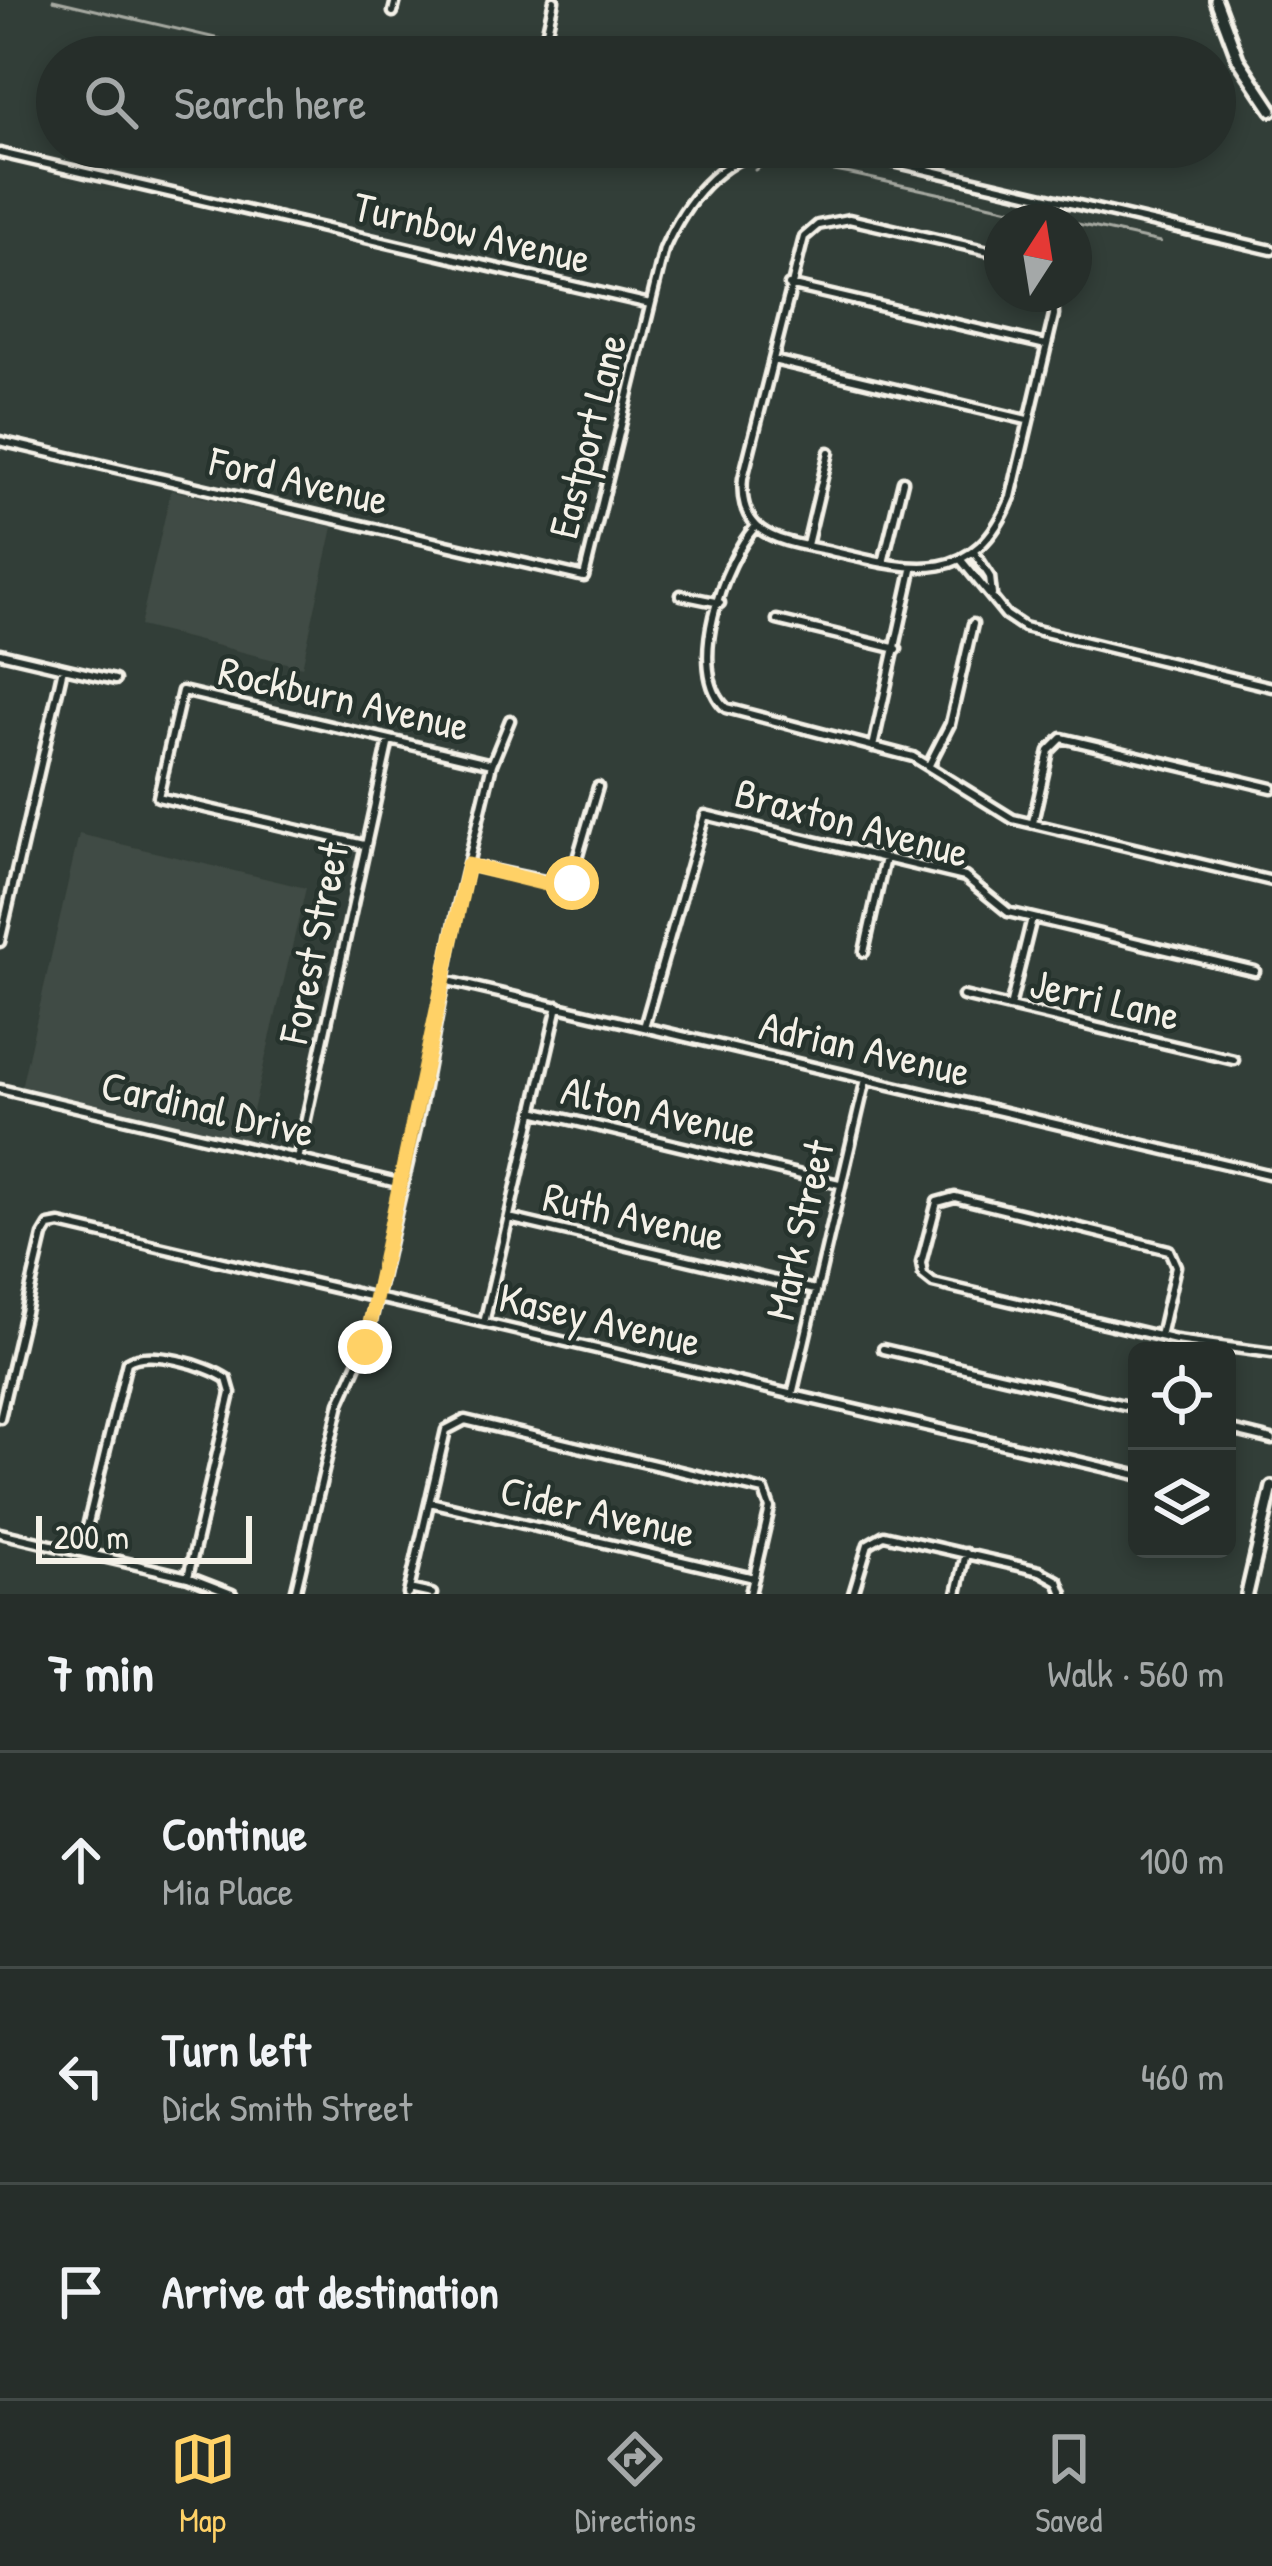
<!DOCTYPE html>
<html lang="en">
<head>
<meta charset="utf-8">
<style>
  :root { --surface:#262e2a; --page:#2e3632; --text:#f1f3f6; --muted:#a4a8a8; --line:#424a47; --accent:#ffd166 }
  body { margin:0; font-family:"Patrick Hand",sans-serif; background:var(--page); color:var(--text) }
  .controls { position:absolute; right:36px; bottom:36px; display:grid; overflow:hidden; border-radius:18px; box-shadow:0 6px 18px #0003 }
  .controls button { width:108px; height:108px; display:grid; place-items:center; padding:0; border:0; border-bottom:3px solid var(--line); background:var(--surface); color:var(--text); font:60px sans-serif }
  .compass { position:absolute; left:984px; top:204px; width:108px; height:108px; border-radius:50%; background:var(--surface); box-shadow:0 6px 18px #0003; rotate:12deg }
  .scale { position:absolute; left:36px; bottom:30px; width:216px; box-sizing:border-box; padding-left:12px; border:6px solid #f4f1e8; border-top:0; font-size:33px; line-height:42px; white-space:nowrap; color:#f4f1e8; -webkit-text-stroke:9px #26332d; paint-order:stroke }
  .stop { position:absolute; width:36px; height:36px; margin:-27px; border:9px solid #ffd166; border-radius:50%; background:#fff }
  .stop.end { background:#ffd166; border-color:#fff; box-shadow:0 3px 12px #0008 }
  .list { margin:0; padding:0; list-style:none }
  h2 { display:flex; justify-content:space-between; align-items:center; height:156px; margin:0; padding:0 48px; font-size:51px }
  h2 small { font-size:39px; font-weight:400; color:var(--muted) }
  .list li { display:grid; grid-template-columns:78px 1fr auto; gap:36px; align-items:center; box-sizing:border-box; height:216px; padding:0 48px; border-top:3px solid var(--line) }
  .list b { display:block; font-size:45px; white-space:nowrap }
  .list p { margin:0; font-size:39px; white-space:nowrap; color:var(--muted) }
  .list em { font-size:39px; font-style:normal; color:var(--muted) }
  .icon { flex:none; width:66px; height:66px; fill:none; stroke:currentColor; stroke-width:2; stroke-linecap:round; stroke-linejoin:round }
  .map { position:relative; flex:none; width:1272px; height:1594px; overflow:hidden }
  .search { position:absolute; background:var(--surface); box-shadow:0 6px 18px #0003; left:36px; right:36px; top:36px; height:132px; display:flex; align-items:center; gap:30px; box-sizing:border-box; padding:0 42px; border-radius:66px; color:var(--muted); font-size:45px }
  .sheet { height:804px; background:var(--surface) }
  nav { display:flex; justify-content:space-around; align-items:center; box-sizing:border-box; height:168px; border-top:3px solid var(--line); background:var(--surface); font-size:33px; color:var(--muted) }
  nav a { display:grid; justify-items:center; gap:6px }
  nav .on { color:var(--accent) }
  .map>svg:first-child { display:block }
  .built { fill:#404b44 }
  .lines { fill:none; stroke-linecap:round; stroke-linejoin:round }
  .stream { stroke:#a6a9a1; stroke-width:3 }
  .minor-casing { stroke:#f4f1e8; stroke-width:15 }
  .secondary-casing { stroke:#f4f1e8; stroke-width:18 }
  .minor { stroke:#26332d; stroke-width:6 }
  .secondary { stroke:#26332d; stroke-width:9 }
  .route { stroke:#ffd166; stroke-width:15 }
  .labels { text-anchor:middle; stroke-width:9; stroke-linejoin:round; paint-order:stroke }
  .street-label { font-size:42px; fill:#f4f1e8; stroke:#26332d }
</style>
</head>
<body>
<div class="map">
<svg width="1272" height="1594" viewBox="0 0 1272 1594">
  <rect width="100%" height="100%" fill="#323e38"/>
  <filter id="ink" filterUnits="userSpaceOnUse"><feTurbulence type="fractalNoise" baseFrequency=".00833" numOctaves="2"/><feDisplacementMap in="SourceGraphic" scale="24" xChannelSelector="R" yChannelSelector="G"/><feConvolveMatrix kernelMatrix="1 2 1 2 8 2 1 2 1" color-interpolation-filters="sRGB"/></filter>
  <g filter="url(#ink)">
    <path class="built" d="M171,490L333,527L302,667L140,626Z
      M79,834L306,888L246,1140L21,1088Z"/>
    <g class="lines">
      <path class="stream" d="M53,0L297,57
        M683,147L713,154
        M755,170L773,160L851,174L1160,242"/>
      <defs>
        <path id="minor" d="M393,12L396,0
          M541,57L554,0
          M829,147L1272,250
          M0,153L650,304
          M1002,254L849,219L818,225L804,237L743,478C741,498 744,516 760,529C778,543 809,546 831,551C909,570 974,590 1011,497L1054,315L1053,294
          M789,285L1046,345
          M773,360L1027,420
          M0,441L584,577L664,249C686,200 716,162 770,147
          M756,526C723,561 685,671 726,708L913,757L1013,819L1272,881
          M807,545L829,452
          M974,552L990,577L992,595
          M961,560L1006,615L1024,627L1272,687
          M883,563L903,481
          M681,595L720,603
          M777,620L897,649
          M0,653L115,680
          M873,747L912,570
          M929,765L950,724L973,624
          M1033,822L1049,751L1062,738L1272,788
          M364,845L158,797L182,691L492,764
          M468,865L569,886L598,787
          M0,942L63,668
          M864,952L885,858
          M444,980L1272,1175
          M963,996L1234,1060
          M1010,1007L1032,918
          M644,1027L705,815L965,877L1008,912L1255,971
          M0,1089L402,1184
          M533,1111L839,1184
          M297,1160L389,740
          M509,1218L815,1290
          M484,1323L558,1006
          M1160,1336L1176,1266L1169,1250L955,1197L937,1202L921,1263L923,1275L933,1283L1176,1340L1272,1353
          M883,1349L1137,1408
          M792,1395L866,1079
          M0,1418L43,1236L49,1226L60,1224L1137,1475
          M1227,1429L1272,1440
          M430,1502L754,1578
          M0,1533L188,1577L232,1594
          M81,1552L127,1362C148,1348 207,1365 227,1379L231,1393L188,1577
          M409,1589L432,1594
          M295,1594L340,1403L365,1347L417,1124L458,906L492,764L510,720
          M408,1594L446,1430L465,1420L764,1491L770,1508L750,1594
          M853,1594L868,1544L884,1535L1040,1571L1058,1581L1063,1594
          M957,1594L966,1553"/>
        <path id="secondary" d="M1216,0L1238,59L1272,110
          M1247,1594L1272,1487"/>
      </defs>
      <use href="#minor" class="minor-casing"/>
      <use href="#secondary" class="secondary-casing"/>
      <use href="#minor" class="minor"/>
      <use href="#secondary" class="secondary"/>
    </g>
  </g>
  <g class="lines" filter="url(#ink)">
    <path class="route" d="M365,1347L468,865L562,888L572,883"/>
  </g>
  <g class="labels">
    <g class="street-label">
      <text transform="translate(472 232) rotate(13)" y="15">Turnbow Avenue</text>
      <text transform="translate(587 436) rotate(-76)" y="15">Eastport Lane</text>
      <text transform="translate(299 480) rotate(13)" y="15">Ford Avenue</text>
      <text transform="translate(344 698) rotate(13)" y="15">Rockburn Avenue</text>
      <text transform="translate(852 822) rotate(15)" y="15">Braxton Avenue</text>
      <text transform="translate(313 943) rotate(-78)" y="15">Forest Street</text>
      <text transform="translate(1105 999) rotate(13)" y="15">Jerri Lane</text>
      <text transform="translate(865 1048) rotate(13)" y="15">Adrian Avenue</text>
      <text transform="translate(208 1108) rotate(13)" y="15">Cardinal Drive</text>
      <text transform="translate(659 1111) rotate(13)" y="15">Alton Avenue</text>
      <text transform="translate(634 1216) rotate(13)" y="15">Ruth Avenue</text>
      <text transform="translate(799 1230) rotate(-77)" y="15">Mark Street</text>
      <text transform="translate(600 1319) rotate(13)" y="15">Kasey Avenue</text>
      <text transform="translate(598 1511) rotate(13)" y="15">Cider Avenue</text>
    </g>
  </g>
</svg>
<div class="controls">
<button><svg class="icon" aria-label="locate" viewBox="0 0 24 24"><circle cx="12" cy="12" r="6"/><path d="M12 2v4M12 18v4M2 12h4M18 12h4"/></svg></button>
<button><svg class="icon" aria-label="layers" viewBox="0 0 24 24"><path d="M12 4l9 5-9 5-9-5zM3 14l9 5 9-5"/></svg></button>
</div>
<svg class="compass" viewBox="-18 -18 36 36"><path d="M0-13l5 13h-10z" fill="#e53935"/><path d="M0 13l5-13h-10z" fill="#a4a8a8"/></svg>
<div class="scale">200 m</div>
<div class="stop" style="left:572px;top:883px"></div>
<div class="stop end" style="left:365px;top:1347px"></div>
<div class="search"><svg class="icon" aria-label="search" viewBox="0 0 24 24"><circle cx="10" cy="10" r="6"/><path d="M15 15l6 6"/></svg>Search here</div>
</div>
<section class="sheet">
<h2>7 min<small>Walk · 560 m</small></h2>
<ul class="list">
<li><svg class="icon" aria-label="ahead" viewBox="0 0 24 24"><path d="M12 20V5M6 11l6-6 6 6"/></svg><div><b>Continue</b><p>Mia Place</p></div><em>100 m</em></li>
<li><svg class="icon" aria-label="left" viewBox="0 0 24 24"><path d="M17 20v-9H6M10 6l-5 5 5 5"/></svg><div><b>Turn left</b><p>Dick Smith Street</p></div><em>460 m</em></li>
<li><svg class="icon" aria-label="arrive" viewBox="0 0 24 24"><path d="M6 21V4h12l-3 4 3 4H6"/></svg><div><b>Arrive at destination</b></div></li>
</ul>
</section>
<nav>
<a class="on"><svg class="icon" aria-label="map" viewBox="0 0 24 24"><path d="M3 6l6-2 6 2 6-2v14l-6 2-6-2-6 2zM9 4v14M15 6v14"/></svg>Map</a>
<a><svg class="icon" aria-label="directions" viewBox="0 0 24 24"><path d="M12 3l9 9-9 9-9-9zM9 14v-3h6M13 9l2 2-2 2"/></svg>Directions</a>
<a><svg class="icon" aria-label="saved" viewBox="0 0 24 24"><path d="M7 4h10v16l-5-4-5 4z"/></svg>Saved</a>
</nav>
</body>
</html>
